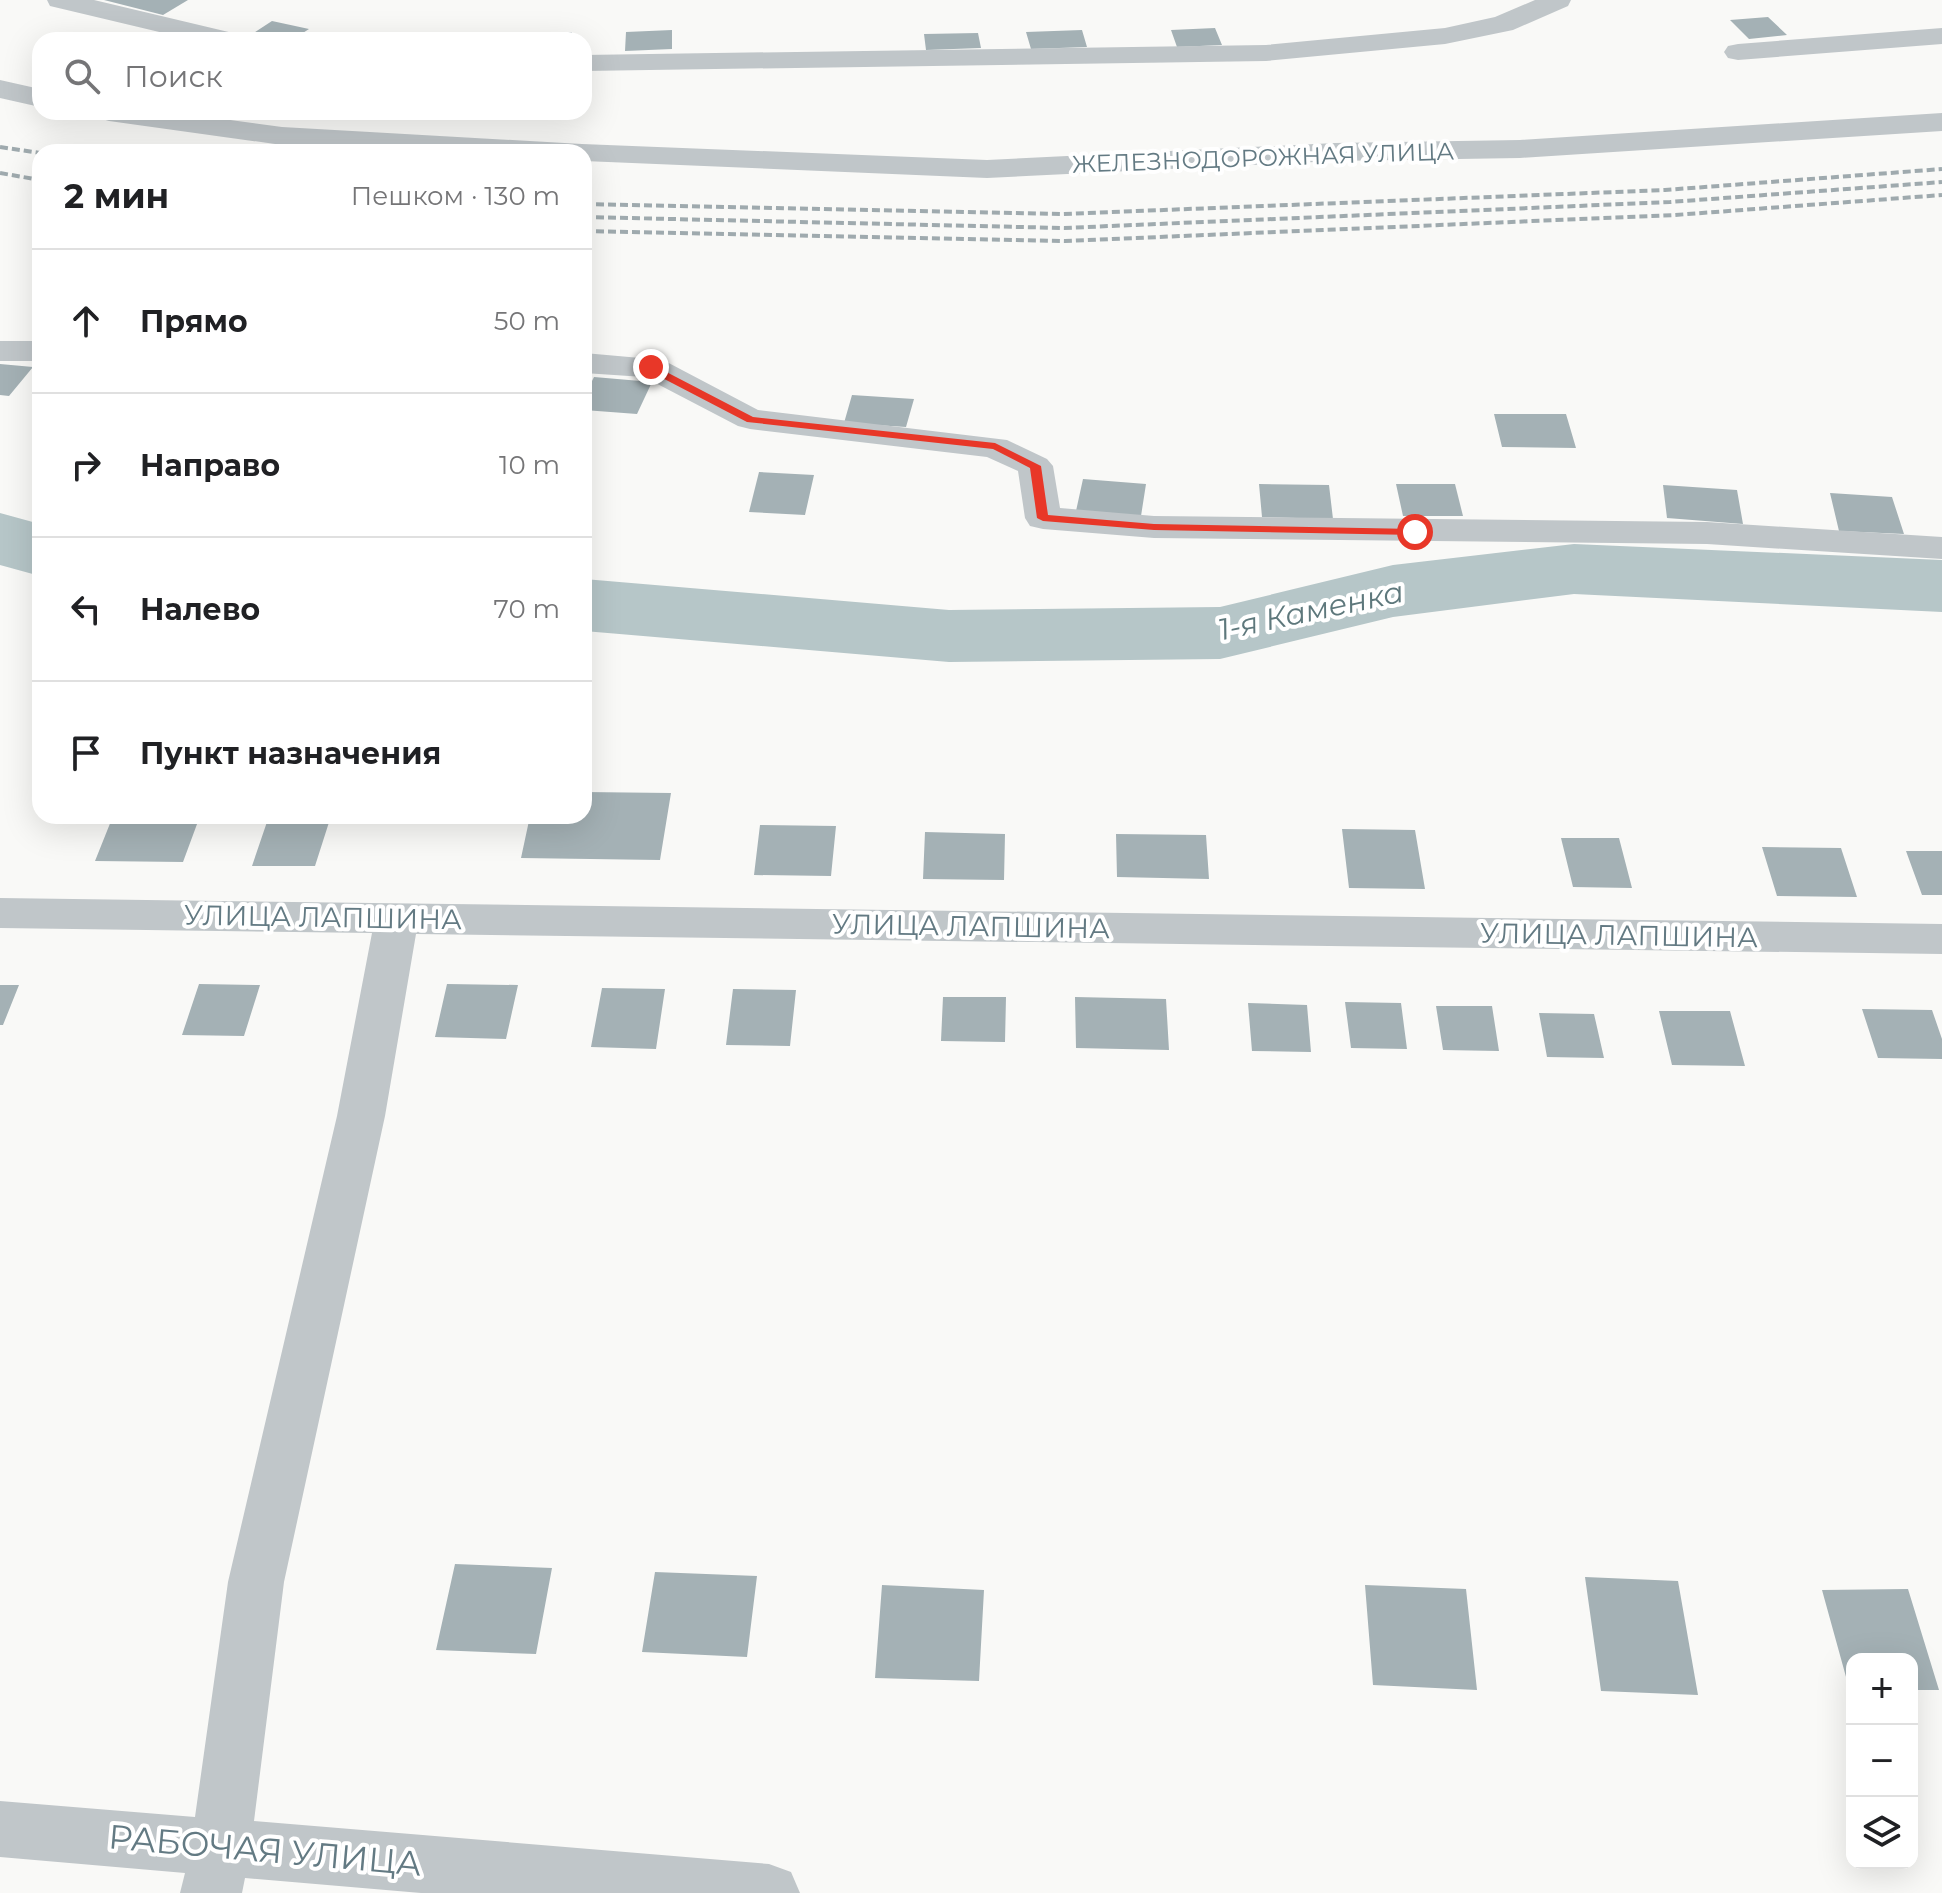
<!DOCTYPE html>
<html lang="ru">
<head>
<meta charset="utf-8">
<style>
  :root { --surface:#fff; --page:#f6f6f6; --text:#202124; --muted:#757577; --line:#e0e0e0 }
  body { margin:0; font-family:Montserrat,sans-serif; background:var(--page); color:var(--text) }
  .controls { position:absolute; right:24px; bottom:24px; display:grid; overflow:hidden; border-radius:16px; box-shadow:0 8px 32px #0002 }
  .controls button { width:72px; height:72px; display:grid; place-items:center; padding:0; border:0; border-bottom:2px solid var(--line); background:var(--surface); color:var(--text); font:40px sans-serif }
  .stop { position:absolute; width:24px; height:24px; margin:-18px; border:6px solid #e83728; border-radius:50%; background:#fff }
  .stop.end { background:#e83728; border-color:#fff; box-shadow:0 2px 8px #0008 }
  .list { margin:0; padding:0; list-style:none }
  h2 { display:flex; justify-content:space-between; align-items:center; height:104px; margin:0; padding:0 32px; font-size:34px }
  h2 small { font-size:26px; font-weight:400; color:var(--muted) }
  .list li { display:grid; grid-template-columns:52px 1fr auto; gap:24px; align-items:center; box-sizing:border-box; height:144px; padding:0 32px; border-top:2px solid var(--line) }
  .list b { display:block; font-size:30px; white-space:nowrap }
  .list em { font-size:26px; font-style:normal; color:var(--muted) }
  .icon { flex:none; width:44px; height:44px; fill:none; stroke:currentColor; stroke-width:2; stroke-linecap:round; stroke-linejoin:round }
  .map { position:relative; flex:none; width:1942px; height:1893px; overflow:hidden }
  .search { position:absolute; background:var(--surface); box-shadow:0 8px 32px #0002; left:32px; top:32px; width:560px; height:88px; display:flex; align-items:center; gap:20px; box-sizing:border-box; padding:0 28px; border-radius:24px; color:var(--muted); font-size:30px }
  .panel { position:absolute; background:var(--surface); box-shadow:0 8px 32px #0002; left:32px; top:144px; width:560px; height:680px; border-radius:24px }
  .map>svg:first-child { display:block }
  .lines { fill:none; stroke-linecap:round; stroke-linejoin:round }
  .river { fill:#b6c6c8; fill-rule:evenodd }
  .building { fill:#a4b1b5 }
  .minor { fill:#c0c6c9; fill-rule:evenodd }
  .rail { stroke:#9faaae; stroke-width:4; stroke-dasharray:8 4; stroke-linecap:butt }
  .route { fill:#e83728 }
  .labels { text-anchor:middle; stroke-width:8; stroke-linejoin:round; paint-order:stroke }
  .far-street-label { font-size:24px; fill:#637a83; stroke:#fff }
  .street-label { font-size:28px; fill:#637a83; stroke:#fff }
  .water-label { font-size:30px; font-style:italic; fill:#5e787c; stroke:#fff }
  .near-street-label { font-size:34px; fill:#637a83; stroke:#fff }
</style>
</head>
<body>
<div class="map">
<svg width="1942" height="1893" viewBox="0 0 1942 1893">
  <rect width="100%" height="100%" fill="#f9f9f7"/>
  <g class="lines">
    <path class="river" d="M0,513L40,524V576L0,565Z
      M1574,544L1942,560V612L1574,594L1393,617L1220,659L949,662L584,631V579L949,610L1220,607L1393,565Z"/>
  </g>
  <path class="building" d="M104,0H188L163,15Z
    M1768,17L1787,35L1749,39L1730,20Z
    M272,21L309,29L292,40L246,38Z
    M1215,28L1222,45L1177,47L1171,30Z
    M672,30V49L625,51L626,32Z
    M1082,30L1087,47L1031,49L1026,32Z
    M572,32V40H522L523,34Z
    M392,33L446,34L443,40H389Z
    M978,33L981,48L926,50L924,34Z
    M0,364L33,367L9,396L0,395Z
    M594,377L652,382L637,414L584,410V397Z
    M852,395L914,399L906,427L844,423Z
    M1494,414H1566L1576,448L1502,447Z
    M759,472L814,475L805,515L749,512Z
    M1083,479L1146,484L1141,516L1076,511Z
    M1259,484L1329,485L1333,519L1262,517Z
    M1396,484H1455L1463,516H1403Z
    M1663,485L1737,490L1743,524L1667,518Z
    M1830,493L1892,497L1904,534L1839,531Z
    M584,792L671,793L660,860L521,858L530,816H584Z
    M113,816H200L183,862L95,861Z
    M269,816H331L315,866H252Z
    M760,825L836,826L831,876L754,875Z
    M1342,829L1415,830L1425,889L1349,888Z
    M925,832L1005,834L1004,880L923,879Z
    M1116,834L1206,835L1209,879L1117,877Z
    M1561,838H1619L1632,888L1573,887Z
    M1762,847L1841,848L1857,897L1777,896Z
    M1906,851H1942V895H1922Z
    M199,984L260,985L244,1036L182,1035Z
    M447,984L518,985L506,1039L435,1037Z
    M0,985H19L3,1025H0Z
    M602,988L665,989L656,1049L591,1047Z
    M733,989L796,990L790,1046L726,1045Z
    M943,997H1006L1005,1042L941,1041Z
    M1075,997L1166,999L1169,1050L1076,1048Z
    M1345,1002L1401,1003L1407,1049L1351,1048Z
    M1248,1003L1307,1005L1311,1052L1252,1051Z
    M1436,1006H1492L1499,1051L1443,1050Z
    M1862,1009L1932,1010L1942,1039V1059L1878,1058Z
    M1659,1011H1730L1745,1066L1672,1065Z
    M1539,1013L1594,1014L1604,1058L1547,1057Z
    M455,1564L552,1568L536,1654L436,1650Z
    M655,1572L757,1576L747,1657L642,1652Z
    M1585,1577L1678,1581L1698,1695L1601,1691Z
    M882,1585L984,1590L979,1681L875,1678Z
    M1365,1585L1466,1589L1477,1690L1373,1685Z
    M1908,1589L1939,1690H1912V1659H1852L1851,1695L1822,1590Z"/>
  <g class="lines">
    <path class="minor" d="M47,0H94L237,34L241,40H193L50,6Z
      M1535,0H1571L1568,6L1513,30L1445,44L1266,61L584,71V55L1266,45L1445,28L1495,17Z
      M1942,28V44L1738,60L1728,58L1724,52L1728,46L1738,44Z
      M0,80L40,89V107L0,98Z
      M95,112H172L282,127L582,144L987,160L1335,143L1520,140L1942,113V131L1520,158L1335,161L987,178L584,161V152H415L282,145L109,121L99,118Z
      M0,341H40V361H0Z
      M584,353L663,360L758,410L1007,440L1047,459L1053,466L1060,508L1154,516L1707,522L1942,537V559L1707,544L1154,538L1043,529L1030,526L1025,518L1018,471L987,457L750,429L738,426L644,377L584,373Z
      M0,898L1942,924V954L416,934L385,1116L284,1582L254,1821L769,1864L791,1872L800,1893H421L245,1878L242,1893H180L185,1873L0,1857V1801L195,1817L228,1582L337,1116L372,933L0,928Z"/>
    <path class="rail" d="M0,147L40,153
      M0,173L40,180
      M584,204L1063,214L1665,190L1942,169
      M584,217L1064,228L1670,202L1942,182
      M584,231L1065,241L1675,215L1942,195"/>
  </g>
  <path class="route" d="M651,364L753,417L995,443L1041,466L1048,515L1154,524L1415,529L1420,532L1415,535L1154,530L1043,521L1037,518L1030,468L993,449L747,422L647,370Z"/>
  <g class="labels">
    <g class="far-street-label">
      <text transform="translate(1263 158) rotate(-2)" y="8">ЖЕЛЕЗНОДОРОЖНАЯ УЛИЦА</text>
    </g>
    <g class="street-label">
      <text transform="translate(323 917) rotate(1)" y="10">УЛИЦА ЛАПШИНА</text>
      <text transform="translate(971 926) rotate(1)" y="10">УЛИЦА ЛАПШИНА</text>
      <text transform="translate(1619 935) rotate(1)" y="10">УЛИЦА ЛАПШИНА</text>
    </g>
    <g class="water-label">
      <text transform="translate(1311 611) rotate(-12)" y="10">1-я Каменка</text>
    </g>
    <g class="near-street-label">
      <text transform="translate(265 1850) rotate(5)" y="12">РАБОЧАЯ УЛИЦА</text>
    </g>
  </g>
</svg>
<div class="controls">
<button>+</button>
<button>−</button>
<button><svg class="icon" aria-label="layers" viewBox="0 0 24 24"><path d="M12 4l9 5-9 5-9-5zM3 14l9 5 9-5"/></svg></button>
</div>
<div class="stop" style="left:1415px;top:532px"></div>
<div class="stop end" style="left:651px;top:367px"></div>
<div class="search"><svg class="icon" aria-label="search" viewBox="0 0 24 24"><circle cx="10" cy="10" r="6"/><path d="M15 15l6 6"/></svg>Поиск</div>
<section class="panel">
<h2>2 мин<small>Пешком · 130 m</small></h2>
<ul class="list">
<li><svg class="icon" aria-label="ahead" viewBox="0 0 24 24"><path d="M12 20V5M6 11l6-6 6 6"/></svg><div><b>Прямо</b></div><em>50 m</em></li>
<li><svg class="icon" aria-label="right" viewBox="0 0 24 24"><path d="M7 20v-9h11M14 6l5 5-5 5"/></svg><div><b>Направо</b></div><em>10 m</em></li>
<li><svg class="icon" aria-label="left" viewBox="0 0 24 24"><path d="M17 20v-9H6M10 6l-5 5 5 5"/></svg><div><b>Налево</b></div><em>70 m</em></li>
<li><svg class="icon" aria-label="arrive" viewBox="0 0 24 24"><path d="M6 21V4h12l-3 4 3 4H6"/></svg><div><b>Пункт назначения</b></div></li>
</ul>
</section>
</div>
</body>
</html>
